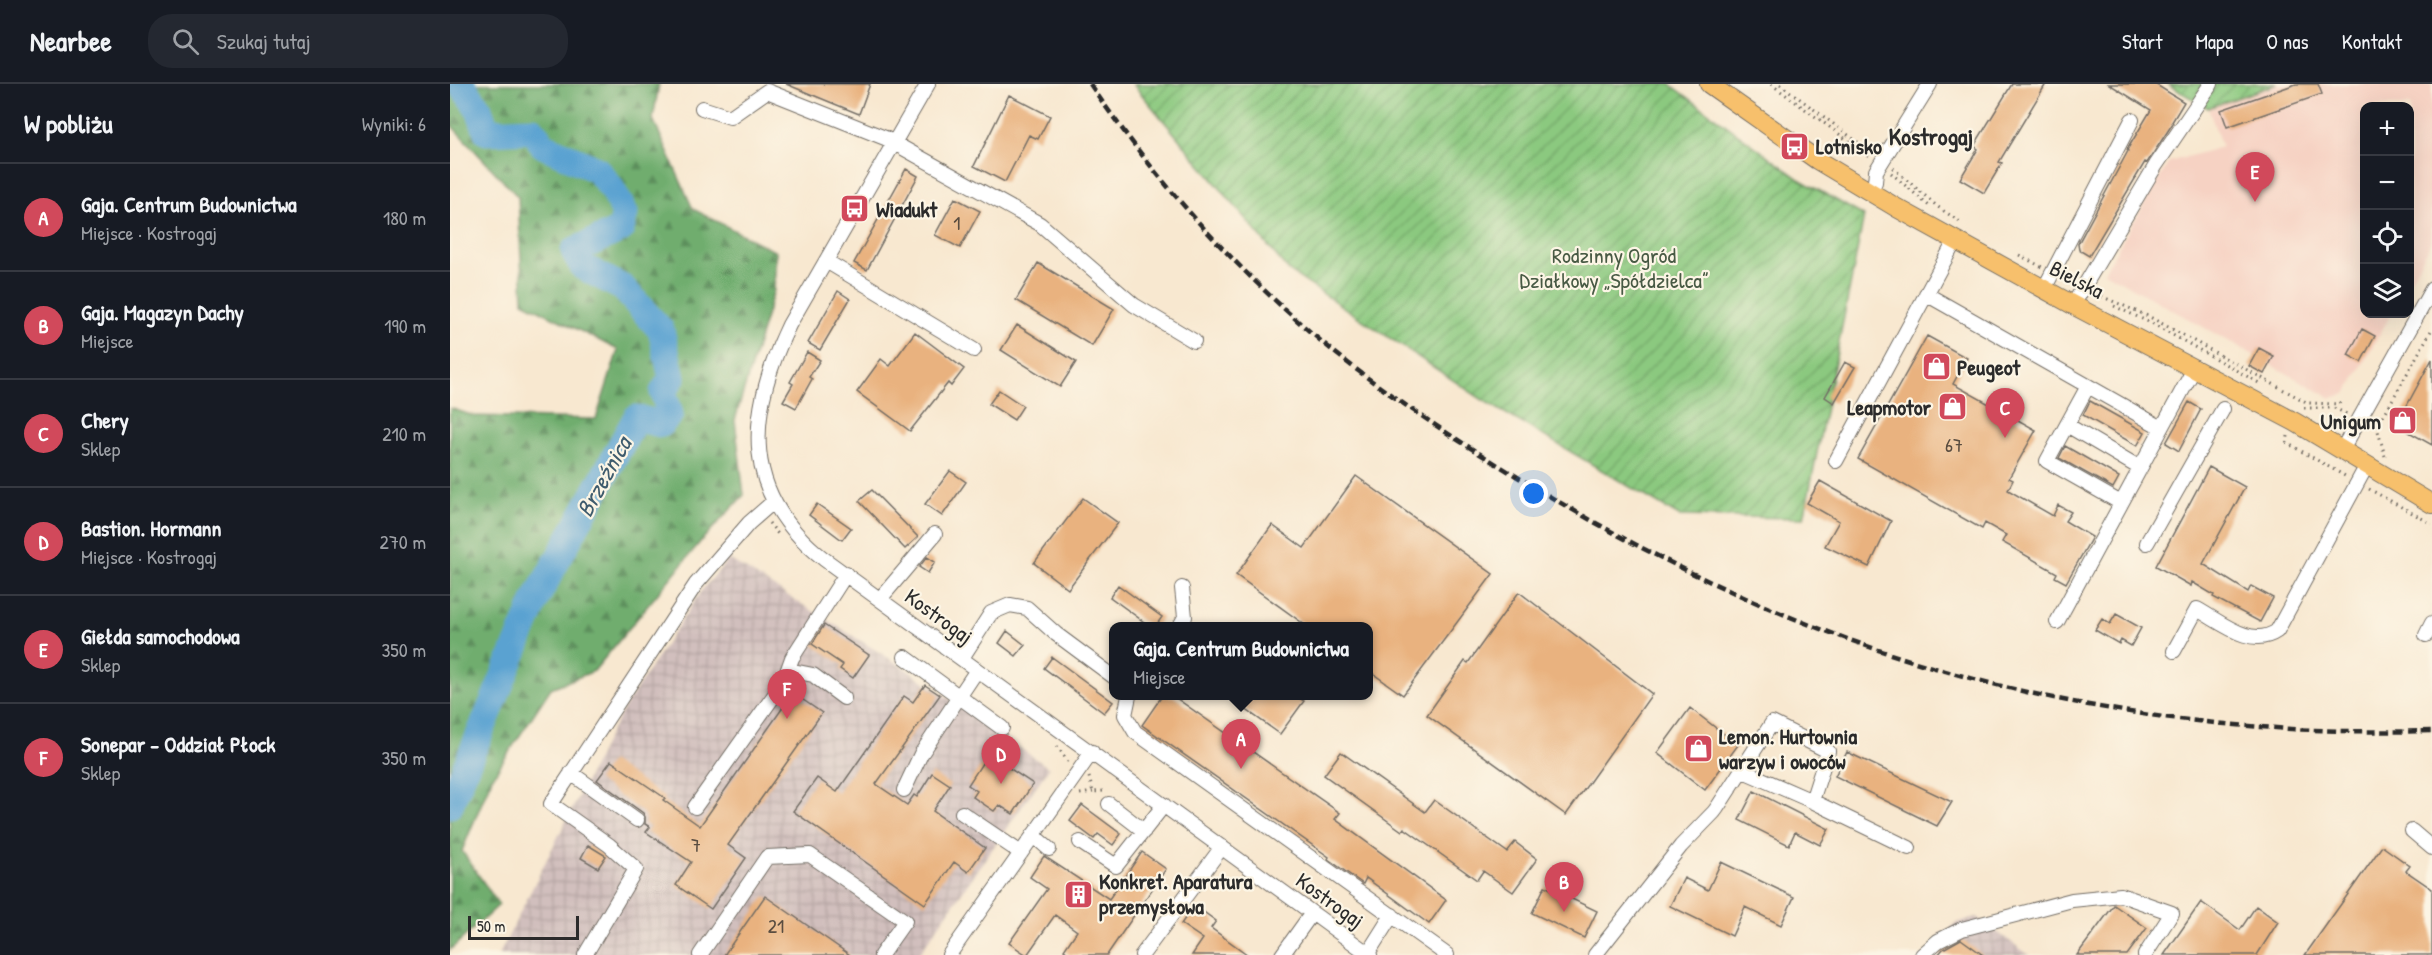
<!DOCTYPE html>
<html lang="pl">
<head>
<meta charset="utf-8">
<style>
  :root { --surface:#171b24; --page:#242831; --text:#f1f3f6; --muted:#9ea1a6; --line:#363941; --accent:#d1495b }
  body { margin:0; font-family:"Patrick Hand",sans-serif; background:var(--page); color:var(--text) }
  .controls { position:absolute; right:18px; top:18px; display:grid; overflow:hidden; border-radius:12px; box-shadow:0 6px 24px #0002 }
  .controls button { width:54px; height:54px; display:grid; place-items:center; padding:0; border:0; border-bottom:2px solid var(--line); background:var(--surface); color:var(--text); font:30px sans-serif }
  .scale { position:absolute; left:18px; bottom:15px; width:111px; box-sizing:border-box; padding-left:6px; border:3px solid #2b2b2b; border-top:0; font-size:16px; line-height:21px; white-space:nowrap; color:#2b2b2b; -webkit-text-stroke:4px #fcf5e5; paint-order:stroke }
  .you { position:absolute; left:1084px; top:410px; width:21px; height:21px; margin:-15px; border:4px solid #fff; border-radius:50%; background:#1a73e8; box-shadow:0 0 0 9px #1a73e833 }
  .badge { display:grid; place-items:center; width:39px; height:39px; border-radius:50%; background:var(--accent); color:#fff; font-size:20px; font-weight:700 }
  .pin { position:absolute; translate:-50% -50px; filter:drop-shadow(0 2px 3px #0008) }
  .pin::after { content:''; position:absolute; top:32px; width:21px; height:18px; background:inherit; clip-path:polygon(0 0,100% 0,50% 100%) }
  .popup { position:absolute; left:659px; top:538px; width:264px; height:78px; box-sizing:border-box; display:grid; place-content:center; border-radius:12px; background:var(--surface); filter:drop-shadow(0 2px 4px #0005); font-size:20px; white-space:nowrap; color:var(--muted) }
  .popup b { font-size:22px; color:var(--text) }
  .popup::after { content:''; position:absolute; left:50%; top:100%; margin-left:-12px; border:12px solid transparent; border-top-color:var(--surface) }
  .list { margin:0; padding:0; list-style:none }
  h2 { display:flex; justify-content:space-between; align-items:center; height:78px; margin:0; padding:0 24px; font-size:26px }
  h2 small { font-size:20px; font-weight:400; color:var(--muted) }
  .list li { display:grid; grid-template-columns:39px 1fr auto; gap:18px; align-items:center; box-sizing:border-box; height:108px; padding:0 24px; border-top:2px solid var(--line) }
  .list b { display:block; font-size:22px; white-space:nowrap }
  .list p { margin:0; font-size:20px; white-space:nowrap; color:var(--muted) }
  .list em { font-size:20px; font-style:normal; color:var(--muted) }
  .icon { flex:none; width:33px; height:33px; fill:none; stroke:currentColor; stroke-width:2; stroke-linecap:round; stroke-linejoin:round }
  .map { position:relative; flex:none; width:1982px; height:871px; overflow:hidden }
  header { display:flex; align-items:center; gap:36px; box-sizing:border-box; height:84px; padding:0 30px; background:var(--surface); border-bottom:2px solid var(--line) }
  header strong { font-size:28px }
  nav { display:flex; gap:33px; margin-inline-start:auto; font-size:21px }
  .search { width:420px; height:54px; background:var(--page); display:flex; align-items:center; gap:15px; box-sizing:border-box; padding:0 21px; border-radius:24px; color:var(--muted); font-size:22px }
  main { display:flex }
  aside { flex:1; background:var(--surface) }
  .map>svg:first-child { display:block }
  .built { fill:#f6d2c3 }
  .industrial { fill:url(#industrial-grid) }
  .forest { fill:url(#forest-firs); stroke:#4e6c4c; stroke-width:1.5 }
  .garden { fill:url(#garden-furrows); stroke:#5b7a55; stroke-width:1.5 }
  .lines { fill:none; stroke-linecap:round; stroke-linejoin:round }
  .river { stroke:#5aa2d1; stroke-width:27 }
  .building { fill:#e9b27f }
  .minor-casing { stroke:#736d65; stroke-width:16 }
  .major-casing { stroke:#736d65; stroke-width:20 }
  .path { stroke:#736d65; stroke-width:3; stroke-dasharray:1.5 4.5; stroke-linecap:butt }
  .minor { stroke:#fff; stroke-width:14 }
  .major { stroke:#f7c06c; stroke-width:18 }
  .rail { stroke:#2b2b2b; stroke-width:4.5; stroke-dasharray:9 4.5; stroke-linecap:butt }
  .labels { text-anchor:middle; stroke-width:4.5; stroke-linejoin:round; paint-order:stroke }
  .number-label { font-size:20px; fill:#5a4d40 }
  .poi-label { font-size:22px; font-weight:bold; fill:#2b2b2b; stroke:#fcf5e5; text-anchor:start }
  .park-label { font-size:22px; fill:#485a44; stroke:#fcf5e5 }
  .street-label { font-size:22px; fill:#2b2b2b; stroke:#fcf5e5 }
  .neighbourhood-label { font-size:24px; font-weight:bold; fill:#2b2b2b; stroke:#fcf5e5 }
  .water-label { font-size:24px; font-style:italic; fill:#3e5b6d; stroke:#fcf5e5 }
</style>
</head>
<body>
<header>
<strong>Nearbee</strong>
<div class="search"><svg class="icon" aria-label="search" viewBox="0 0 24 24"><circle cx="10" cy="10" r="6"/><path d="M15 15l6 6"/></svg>Szukaj tutaj</div>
<nav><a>Start</a><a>Mapa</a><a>O nas</a><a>Kontakt</a></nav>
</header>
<main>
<aside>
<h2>W pobliżu<small>Wyniki: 6</small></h2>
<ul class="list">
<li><span class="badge">A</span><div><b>Gaja. Centrum Budownictwa</b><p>Miejsce · Kostrogaj</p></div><em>180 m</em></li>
<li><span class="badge">B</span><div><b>Gaja. Magazyn Dachy</b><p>Miejsce</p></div><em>190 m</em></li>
<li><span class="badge">C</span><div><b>Chery</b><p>Sklep</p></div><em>210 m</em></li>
<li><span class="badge">D</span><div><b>Bastion. Hormann</b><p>Miejsce · Kostrogaj</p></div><em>270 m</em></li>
<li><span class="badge">E</span><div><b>Giełda samochodowa</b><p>Sklep</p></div><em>350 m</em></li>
<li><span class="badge">F</span><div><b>Sonepar - Oddział Płock</b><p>Sklep</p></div><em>350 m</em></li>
</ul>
</aside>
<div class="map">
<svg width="1982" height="871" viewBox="0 0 1982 871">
  <defs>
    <pattern id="industrial-grid" width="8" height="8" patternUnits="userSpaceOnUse" patternTransform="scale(1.5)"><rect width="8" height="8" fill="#d1bfbd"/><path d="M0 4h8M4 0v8" fill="none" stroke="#b4a4a3"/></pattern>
    <pattern id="forest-firs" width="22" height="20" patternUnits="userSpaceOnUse" patternTransform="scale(1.5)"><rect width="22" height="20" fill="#70ad6e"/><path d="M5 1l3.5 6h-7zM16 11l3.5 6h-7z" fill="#5c8d5b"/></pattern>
    <pattern id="garden-furrows" width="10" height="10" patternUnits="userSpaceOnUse" patternTransform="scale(1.5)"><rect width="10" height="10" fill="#8bc97f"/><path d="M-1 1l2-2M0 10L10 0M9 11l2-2" fill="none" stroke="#72a368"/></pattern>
  </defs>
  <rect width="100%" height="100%" fill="#fcf5e5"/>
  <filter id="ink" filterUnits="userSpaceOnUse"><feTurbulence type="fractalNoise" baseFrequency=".0167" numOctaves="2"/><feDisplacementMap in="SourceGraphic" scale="12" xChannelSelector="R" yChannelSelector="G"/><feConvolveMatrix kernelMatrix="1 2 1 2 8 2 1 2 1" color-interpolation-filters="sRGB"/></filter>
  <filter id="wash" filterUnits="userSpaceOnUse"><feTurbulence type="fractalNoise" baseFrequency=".008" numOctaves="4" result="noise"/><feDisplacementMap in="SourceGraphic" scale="24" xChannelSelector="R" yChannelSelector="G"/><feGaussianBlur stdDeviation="1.35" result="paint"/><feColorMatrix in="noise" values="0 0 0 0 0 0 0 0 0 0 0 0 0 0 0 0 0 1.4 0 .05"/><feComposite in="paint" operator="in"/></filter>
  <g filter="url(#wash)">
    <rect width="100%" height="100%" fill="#f8e8d0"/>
    <path class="built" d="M1827,0H1982V157L1960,197V22H1914V230H1941L1896,310L1881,314L1654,188L1719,78L1772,63L1758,24Z"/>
    <path class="industrial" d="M279,475L453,583L599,684L468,871H49L161,647L178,618L251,507Z
      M1526,833L1579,871H1482L1504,840Z"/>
    <path class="forest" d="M0,0H209L203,35L243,125L326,168L324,206L285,336L294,411L251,457L144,587L101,604L42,694L12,767L49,821L0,866V324L24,332L146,335L168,266L73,218L68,113L0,40Z"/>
    <path class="garden" d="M683,0H1220L1349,95L1414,132L1354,434L1229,432L1033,316L839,187Z
      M1717,0H1827L1758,24Z"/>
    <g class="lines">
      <path class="river" d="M0,721L87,513L186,334L211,340L220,330L213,308L222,294L211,246L173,204L133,183L124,167L171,145L175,129L160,102L147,86L93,61L83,46L37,48L29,25L11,0"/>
    </g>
    <g id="blocks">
      <path class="building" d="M336,0H420L409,30Z
        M1562,0H1596L1549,78L1552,79L1534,109L1510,95L1528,65L1524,62Z
        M1659,0H1705L1734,18L1722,38L1723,39L1697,79L1695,78L1639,172L1629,166L1628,160L1678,67L1677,66L1701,26Z
        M1846,0H1868L1872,10L1777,43L1771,26Z
        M559,11L600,32L588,55L579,51L555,98L524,82Z
        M456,85L468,92L417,186L404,179Z
        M505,114L530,127L510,164L485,151Z
        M588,179L664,225L642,262L566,216Z
        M388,207L400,215L370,266L358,259Z
        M567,241L626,278L610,303L551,266Z
        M1912,245L1925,252L1911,278L1898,271Z
        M465,248L514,285L501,302L498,299L460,347L407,308L431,275L440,282Z
        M1477,252L1517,274L1503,300L1586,346L1559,394L1563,396L1558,406L1603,432L1608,421L1621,428L1615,437L1642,453L1616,499L1605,493L1607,489L1552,458L1556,451L1535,439L1532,445L1408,375Z
        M1809,264L1824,272L1814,290L1799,282Z
        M357,268L370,276L359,293L362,295L346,324L333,317L343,300L340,298Z
        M1982,275V361L1950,343L1948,338Z
        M1395,278L1405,283L1384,319L1375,313Z
        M549,306L573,322L564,336L539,320Z
        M1640,317L1695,348L1687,362L1633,331Z
        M1739,318L1751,325L1729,367L1716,359Z
        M1615,362L1669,393L1663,404L1609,374Z
        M1759,383L1795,403L1753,480L1798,508L1801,502L1823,514L1810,538L1763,513L1764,511L1742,498L1741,502L1706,482Z
        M500,387L516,398L492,432L475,420Z
        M906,392L1043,490L953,611L918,586V543H858L786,491L822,441L854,464Z
        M1370,397L1441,437L1419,483L1375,462L1389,437L1357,419Z
        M422,406L468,453L455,465L409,417Z
        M633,414L668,439L618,505L584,479Z
        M367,420L401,444L392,456L359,431Z
        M477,473L485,478L478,489L469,483Z
        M668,501L712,533L705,543H701L660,513Z
        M1069,508L1202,610L1116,731L977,631L1015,577L1018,579Z
        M1666,530L1691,544L1681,562L1671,556L1669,560L1645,546L1652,535L1660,540Z
        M374,541L419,571L403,594L390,585L393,581L362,560Z
        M557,547L575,561L566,572L549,559Z
        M602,573L663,618L654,629L594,584Z
        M475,601L490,611L426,700L457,721L464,711L467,713L482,689L500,701L483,727L535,764L518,788L504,778L475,820L343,727L367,694L387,708L454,612L463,618Z
        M343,609L372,629L278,761L296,774L261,825L226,801L241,778L196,748L200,743L195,740V733L193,729L147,696L161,677L215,714L213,716L250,742Z
        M712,612H723L890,729L885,735L996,816L979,840L916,794L913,800L878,775L879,773L692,641Z
        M777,612H846L854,617L830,650Z
        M1240,624L1288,661L1255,706L1207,669Z
        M891,668L975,728L984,716L1057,768L1065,758L1087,775L1063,808L1033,787L1027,796L954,744L952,747L874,691Z
        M1397,668L1502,718L1487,742L1385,692Z
        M538,670L583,700L563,730L549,721L544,727L523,713L527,707L518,701Z
        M1304,707L1379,745L1370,761L1345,748L1339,761L1289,736Z
        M632,721L671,750L663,761L648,750L644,755L620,737Z
        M138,761L156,772L148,784L131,774Z
        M1932,762L1960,782L1956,787L1982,805V871H1855Z
        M692,768L716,785L657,871H620L614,866L627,847L605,831L577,871L559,859L597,805L580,793L594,772L659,815Z
        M1271,778L1344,813L1331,841L1295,823L1282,852L1220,822L1234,794L1258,806Z
        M1095,802L1147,827L1134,854L1082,829Z
        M315,812L400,871H274Z
        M1751,818L1790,846L1806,822L1828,838L1807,871H1714Z
        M744,821L766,837L761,844L798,871H742L753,855L731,840Z
        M1664,821L1697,844L1677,871H1627Z
        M1511,855L1533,871H1488L1493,865Z"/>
    </g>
  </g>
  <g filter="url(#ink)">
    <use href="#blocks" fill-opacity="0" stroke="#736d65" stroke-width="1.5"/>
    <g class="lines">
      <defs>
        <path id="minor" d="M478,0L339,241C296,331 291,410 374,475L920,871
          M252,24L280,33L317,7L435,54L590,140L684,221L744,257
          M1420,108L1425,98L1426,87L1480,0
          M376,177L524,266
          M1594,205L1682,36
          M1476,210L1712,344
          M1623,221L1706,81L1761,0
          M1638,302L1597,377L1671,419
          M1617,341L1690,384
          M1892,366L1982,205
          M1386,377L1505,157
          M1697,459L1773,325
          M430,515L485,450
          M1607,538L1745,283
          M730,542L735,533L732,504
          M1976,551L1982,539
          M1724,567L1747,525C1771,538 1801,565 1827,547L1917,381
          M455,573L552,644
          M512,574L541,529L560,521L577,524L606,550L664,593
          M338,586L363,591L394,614
          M679,612L675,631L685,648L997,871
          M121,689L187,736
          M454,706L471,670L527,586
          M1362,717L1459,764
          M659,720L694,747
          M245,723L333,599L342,574L396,490
          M512,729L571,769
          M1962,747L1982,764
          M583,751L599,765
          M630,758L666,782L714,721
          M918,869L942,831
          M135,871L186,785L159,761L101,720L246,500L299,439L323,418
          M250,871L317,773L360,771L455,837L431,871
          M499,871L642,668
          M692,871L772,763
          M832,871L862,829
          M1145,871L1231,762L1264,728L1267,724L1322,639L1378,667L1362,717L1291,686
          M1472,871L1488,857L1512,845L1622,816L1671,811L1722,829L1695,871"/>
        <path id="major" d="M1259,0L1367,76L1447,124L1623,221L1845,338L1982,420"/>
      </defs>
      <use href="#minor" class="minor-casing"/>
      <use href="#major" class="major-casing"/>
      <path class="path" d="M1321,0L1419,72
        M1330,0L1421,68
        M1443,84L1488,123L1513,140
        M1441,89L1479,122
        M1569,171L1592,183
        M1646,210L1698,232L1858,319L1889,320L1891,316
        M1664,222L1703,240L1809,299
        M1854,324H1884L1897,330
        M1838,352L1837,359L1895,392
        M1935,372L1928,347L1930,338L1982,245
        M1919,405L1982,440
        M319,439L328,450
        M607,662L619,679
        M639,693L643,708L654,707
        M630,710L643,708"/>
      <use href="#minor" class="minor"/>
      <use href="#major" class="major"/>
      <path class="rail" d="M640,0C712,105 798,200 898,279C951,320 1008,357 1066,392C1356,571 1640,655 1982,647"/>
    </g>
  </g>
  <defs>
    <symbol id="bus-square" viewBox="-11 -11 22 22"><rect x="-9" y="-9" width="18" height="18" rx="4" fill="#d1495b" stroke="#fcf5e5"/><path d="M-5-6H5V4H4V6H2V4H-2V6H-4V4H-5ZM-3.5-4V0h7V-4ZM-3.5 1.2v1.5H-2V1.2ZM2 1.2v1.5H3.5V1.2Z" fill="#fff"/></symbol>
    <symbol id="shop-square" viewBox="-11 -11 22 22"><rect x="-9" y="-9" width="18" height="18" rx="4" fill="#d1495b" stroke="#fcf5e5"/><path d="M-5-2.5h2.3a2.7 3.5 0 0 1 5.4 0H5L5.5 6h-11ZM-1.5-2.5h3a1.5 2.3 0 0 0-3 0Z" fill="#fff"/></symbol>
    <symbol id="building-square" viewBox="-11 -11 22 22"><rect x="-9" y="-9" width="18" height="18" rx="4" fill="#d1495b" stroke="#fcf5e5"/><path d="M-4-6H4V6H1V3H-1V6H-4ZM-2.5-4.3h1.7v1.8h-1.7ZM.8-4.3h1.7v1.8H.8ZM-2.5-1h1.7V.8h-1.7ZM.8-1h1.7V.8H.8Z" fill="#fff"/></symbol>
  </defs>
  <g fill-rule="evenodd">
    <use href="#bus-square" x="1328" y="46" width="33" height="33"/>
    <use href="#bus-square" x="388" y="108" width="33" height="33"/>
    <use href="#shop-square" x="1470" y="266" width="33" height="33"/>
    <use href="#shop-square" x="1486" y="306" width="33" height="33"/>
    <use href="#shop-square" x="1936" y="320" width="33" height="33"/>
    <use href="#shop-square" x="1232" y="648" width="33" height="33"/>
    <use href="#building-square" x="612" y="794" width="33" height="33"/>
  </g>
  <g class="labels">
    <g class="number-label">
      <text x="507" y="146">1</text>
      <text x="1504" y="368">67</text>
      <text x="246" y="768">7</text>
      <text x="326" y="849">21</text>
    </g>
    <g class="poi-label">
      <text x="1366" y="70">Lotnisko</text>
      <text x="426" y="133">Wiadukt</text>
      <text x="1507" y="291">Peugeot</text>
      <text x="1481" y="331" text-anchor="end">Leapmotor</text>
      <text x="1931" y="345" text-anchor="end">Unigum</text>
      <text x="1269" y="660">Lemon. Hurtownia<tspan x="1269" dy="25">warzyw i owoców</tspan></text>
      <text x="649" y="805">Konkret. Aparatura<tspan x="649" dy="25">przemysłowa</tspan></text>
    </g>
    <g class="park-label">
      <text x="1164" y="179">Rodzinny Ogród<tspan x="1164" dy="25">Działkowy „Spółdzielca”</tspan></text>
    </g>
    <g class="street-label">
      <text transform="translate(1627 195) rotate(27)" y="8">Bielska</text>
      <text transform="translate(489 532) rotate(36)" y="8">Kostrogaj</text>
      <text transform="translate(880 816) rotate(36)" y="8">Kostrogaj</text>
    </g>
    <g class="neighbourhood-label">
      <text x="1481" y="61">Kostrogaj</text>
    </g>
    <g class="water-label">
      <text transform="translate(154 393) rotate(-61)" y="8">Brzeźnica</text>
    </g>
  </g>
</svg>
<div class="controls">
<button>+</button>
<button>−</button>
<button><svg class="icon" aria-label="locate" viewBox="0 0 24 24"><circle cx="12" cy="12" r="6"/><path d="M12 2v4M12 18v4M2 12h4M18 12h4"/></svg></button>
<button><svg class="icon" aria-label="layers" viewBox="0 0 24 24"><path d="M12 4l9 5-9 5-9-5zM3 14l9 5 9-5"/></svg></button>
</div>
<div class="scale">50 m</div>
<div class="you"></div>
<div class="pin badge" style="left:791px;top:685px">A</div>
<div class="popup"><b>Gaja. Centrum Budownictwa</b>Miejsce</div>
<div class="pin badge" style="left:1114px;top:828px">B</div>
<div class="pin badge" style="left:1555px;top:354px">C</div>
<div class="pin badge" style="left:551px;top:700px">D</div>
<div class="pin badge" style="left:1805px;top:118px">E</div>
<div class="pin badge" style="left:337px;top:635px">F</div>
</div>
</main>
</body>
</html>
